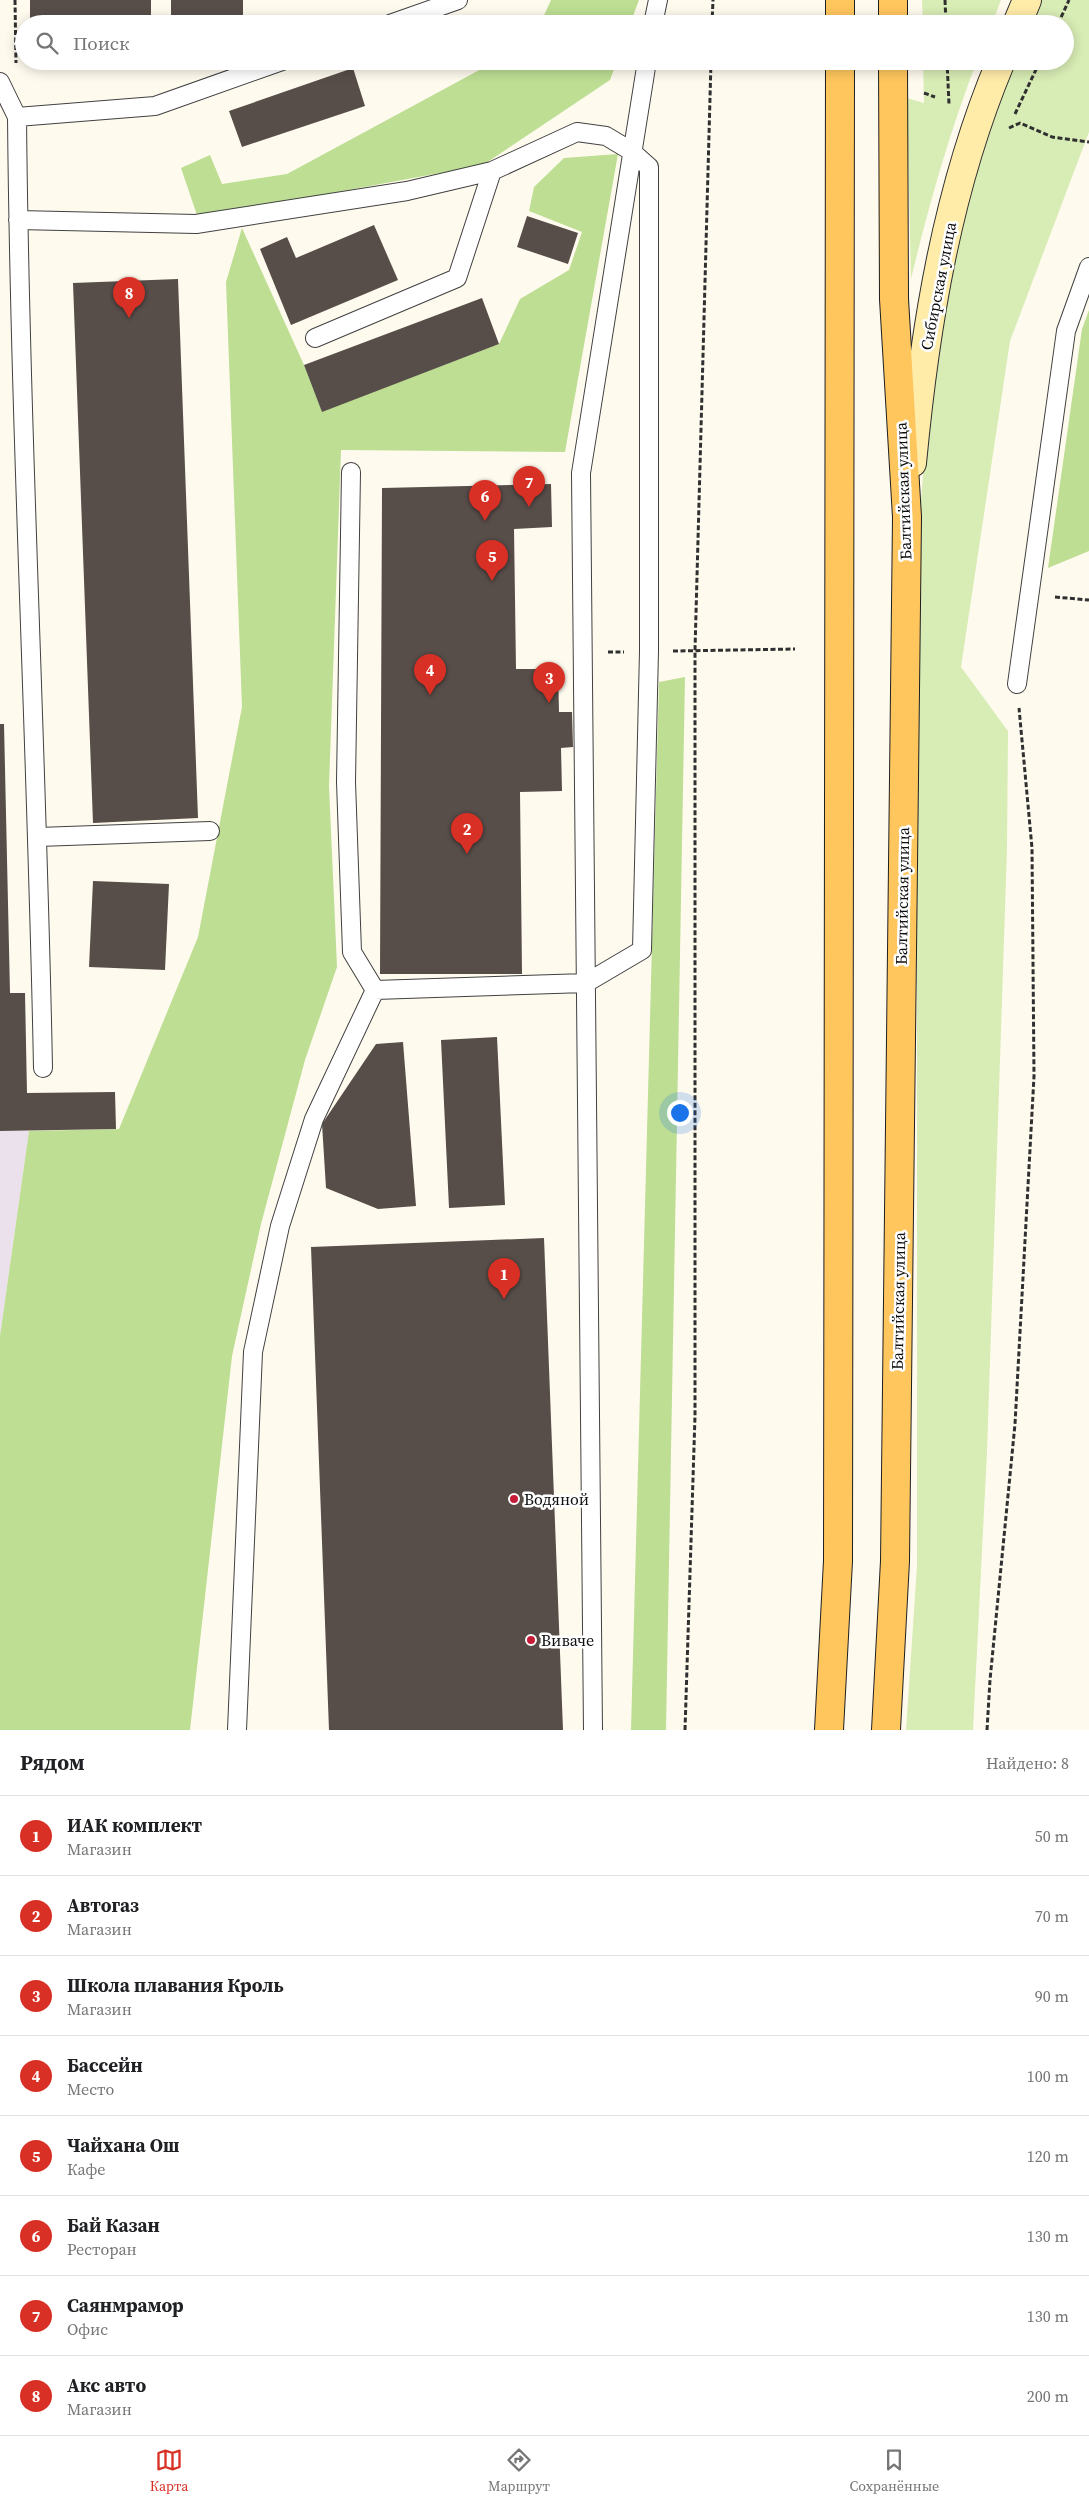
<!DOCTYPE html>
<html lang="ru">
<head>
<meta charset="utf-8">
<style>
  :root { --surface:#fff; --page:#f6f6f6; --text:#202124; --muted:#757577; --line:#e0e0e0; --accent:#d93025 }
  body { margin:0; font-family:"Source Serif 4",serif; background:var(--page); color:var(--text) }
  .you { position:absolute; left:679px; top:1112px; width:18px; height:18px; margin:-12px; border:4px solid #fff; border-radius:50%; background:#1a73e8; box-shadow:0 0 0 8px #1a73e833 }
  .badge { display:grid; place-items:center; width:32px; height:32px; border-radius:50%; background:var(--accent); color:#fff; font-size:16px; font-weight:700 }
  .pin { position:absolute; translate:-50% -41px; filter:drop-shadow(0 1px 2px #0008) }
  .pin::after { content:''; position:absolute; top:26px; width:18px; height:15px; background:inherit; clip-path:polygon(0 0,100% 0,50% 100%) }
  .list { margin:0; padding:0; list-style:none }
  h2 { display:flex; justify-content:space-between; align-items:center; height:65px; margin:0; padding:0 20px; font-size:21px }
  h2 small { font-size:16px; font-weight:400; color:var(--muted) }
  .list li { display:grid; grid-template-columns:32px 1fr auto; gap:15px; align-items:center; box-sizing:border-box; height:80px; padding:0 20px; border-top:1px solid var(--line) }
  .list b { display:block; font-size:19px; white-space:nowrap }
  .list p { margin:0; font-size:16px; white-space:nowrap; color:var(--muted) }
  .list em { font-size:16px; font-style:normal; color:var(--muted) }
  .icon { flex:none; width:28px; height:28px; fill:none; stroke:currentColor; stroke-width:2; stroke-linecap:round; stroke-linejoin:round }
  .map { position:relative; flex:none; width:1089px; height:1730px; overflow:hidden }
  .search { position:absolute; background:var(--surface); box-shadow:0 2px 12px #0003; left:15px; right:15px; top:15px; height:55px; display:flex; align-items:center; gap:12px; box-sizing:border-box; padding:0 18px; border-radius:28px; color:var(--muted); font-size:19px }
  .sheet { height:705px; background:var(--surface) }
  nav { display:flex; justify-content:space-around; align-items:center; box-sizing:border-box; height:70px; border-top:1px solid var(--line); background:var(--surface); font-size:14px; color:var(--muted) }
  nav a { display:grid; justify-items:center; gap:2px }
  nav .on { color:var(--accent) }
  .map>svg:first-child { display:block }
  .industrial { fill:#eae1ed }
  .green { fill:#d8ecb5 }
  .forest { fill:#bdde93 }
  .building { fill:#574d49 }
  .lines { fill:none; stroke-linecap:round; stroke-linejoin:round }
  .service-casing { stroke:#414141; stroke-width:20 }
  .secondary-casing { stroke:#303030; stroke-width:30 }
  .primary-casing { stroke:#1f1f1f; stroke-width:30 }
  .path { stroke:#303030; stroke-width:3; stroke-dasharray:5 2.5; stroke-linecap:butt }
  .service { stroke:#fff; stroke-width:18 }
  .secondary { stroke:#ffeca9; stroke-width:28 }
  .primary { stroke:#ffc65e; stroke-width:28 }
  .poi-dot { fill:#c71c37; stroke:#fff; stroke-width:2 }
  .labels { text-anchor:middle; stroke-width:5; stroke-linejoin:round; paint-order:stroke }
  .street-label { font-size:16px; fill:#0e0e0e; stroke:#fff }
  .poi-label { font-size:16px; fill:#0e0e0e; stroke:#fff; text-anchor:start }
</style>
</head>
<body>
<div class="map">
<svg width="1089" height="1730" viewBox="0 0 1089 1730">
  <rect width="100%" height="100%" fill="#fffaee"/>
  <path class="industrial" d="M0,1131H29L0,1336Z"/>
  <path class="green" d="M922,0H1001L992,24H923Z
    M1035,0H1089V132L1010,341L961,667L1008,731L1007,849L987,1452L973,1730H906L917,1566V548L936,318L982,127L1009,61H1065V24H1025Z
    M923,61H977C949,133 929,205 911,279L907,98L924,103Z"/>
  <path class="forest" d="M551,0H639L630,24H540Z
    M496,61H617L610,80L483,165L198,218L181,168L210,155L222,184L287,174Z
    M618,154L565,452L341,450L329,786L337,967L305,1060L261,1224L232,1356L190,1730H0V1336L29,1131L119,1129L198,937L242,707L226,282L242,228L304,365L322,411L499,344L520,299L569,270L582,232L529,211L534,187L564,158Z
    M1089,310V551L1048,568L1082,329Z
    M685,677L666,1730H631L659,682Z"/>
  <path class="building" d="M30,0H151V24H30Z
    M171,0H243V24H171Z
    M353,68L365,106L242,147L229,111Z
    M527,216L578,233L568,264L517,247Z
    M374,225L398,280L291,325L260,249L287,237L296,258Z
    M178,279L198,818L93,823L73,283Z
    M482,298L499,344L322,412L304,365Z
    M551,484L552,527L514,529L516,669H558L559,712H572L573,747L561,748L562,791L520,792L522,974H380L382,488Z
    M0,724H4L10,993H25L27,1093L115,1092L116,1129L0,1131Z
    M93,881L169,884L165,970L89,967Z
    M497,1037L505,1205L449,1208L441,1040Z
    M403,1042L416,1206L378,1209L326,1188L322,1124L376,1044Z
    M544,1238L563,1730H329L311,1247Z"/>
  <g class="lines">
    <defs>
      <path id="service" d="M390,24L458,0
        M653,24L658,0
        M0,82L17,117L155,106L282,61
        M17,117C20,434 37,751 43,1068
        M18,220L196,224L407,191L492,171
        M351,472L346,782L352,952L375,990
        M1017,684L1066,331L1089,267
        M38,837L210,831
        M237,1730L253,1352L280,1226L314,1119L375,990L586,983L642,950L649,651V167L631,151L606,136L577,132L492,171L457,278L315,338
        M593,1730L581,473L647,61"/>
      <path id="secondary" d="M1017,24L1027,0
        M912,463C925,326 947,189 1001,61"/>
      <path id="primary" d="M893,0V24
        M840,24V0
        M829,1730L838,1561L840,61
        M886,1730L895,1561L907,517L894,299L893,61"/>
    </defs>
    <use href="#service" class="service-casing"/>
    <use href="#secondary" class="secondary-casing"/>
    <use href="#primary" class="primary-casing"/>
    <path class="path" d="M15,0L16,63
      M945,0L946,24
      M712,24L713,0
      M1058,24L1069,0
      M947,61L949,104
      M924,93L935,97
      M1015,114L1040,61
      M1009,128L1020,123L1052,137L1089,142
      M1055,597L1089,600
      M673,651L795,649
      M608,652H624
      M685,1730L695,1416V650L711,61
      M987,1730L990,1680L1015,1424L1034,1076L1032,848L1019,708"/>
    <use href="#service" class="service"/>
    <use href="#secondary" class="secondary"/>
    <use href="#primary" class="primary"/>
  </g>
  <g class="poi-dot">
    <circle cx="514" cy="1499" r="5"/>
    <circle cx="531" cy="1640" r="5"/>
  </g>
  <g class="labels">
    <g class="street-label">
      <text transform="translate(938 286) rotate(-79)" y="6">Сибирская улица</text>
      <text transform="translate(903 491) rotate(-92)" y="6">Балтийская улица</text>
      <text transform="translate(902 896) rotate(-89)" y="6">Балтийская улица</text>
      <text transform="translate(898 1301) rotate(-89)" y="6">Балтийская улица</text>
    </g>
    <g class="poi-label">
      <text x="524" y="1505">Водяной</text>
      <text x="541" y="1646">Виваче</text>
    </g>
  </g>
</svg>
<div class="you"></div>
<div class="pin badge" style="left:504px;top:1299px">1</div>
<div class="pin badge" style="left:467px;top:854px">2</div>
<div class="pin badge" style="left:549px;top:703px">3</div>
<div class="pin badge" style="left:430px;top:695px">4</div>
<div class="pin badge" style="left:492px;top:581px">5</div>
<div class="pin badge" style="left:485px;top:521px">6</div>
<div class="pin badge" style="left:529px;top:507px">7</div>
<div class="pin badge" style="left:129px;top:318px">8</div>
<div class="search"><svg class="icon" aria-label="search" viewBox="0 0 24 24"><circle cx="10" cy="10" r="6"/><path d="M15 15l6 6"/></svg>Поиск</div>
</div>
<section class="sheet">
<h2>Рядом<small>Найдено: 8</small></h2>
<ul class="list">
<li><span class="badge">1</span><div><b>ИАК комплект</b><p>Магазин</p></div><em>50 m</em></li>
<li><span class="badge">2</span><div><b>Автогаз</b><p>Магазин</p></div><em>70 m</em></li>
<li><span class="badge">3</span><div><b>Школа плавания Кроль</b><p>Магазин</p></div><em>90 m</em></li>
<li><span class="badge">4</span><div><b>Бассейн</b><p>Место</p></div><em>100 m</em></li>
<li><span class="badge">5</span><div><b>Чайхана Ош</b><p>Кафе</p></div><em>120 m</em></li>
<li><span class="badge">6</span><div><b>Бай Казан</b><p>Ресторан</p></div><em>130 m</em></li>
<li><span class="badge">7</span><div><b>Саянмрамор</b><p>Офис</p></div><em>130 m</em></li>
<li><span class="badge">8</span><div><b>Акс авто</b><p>Магазин</p></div><em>200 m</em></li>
</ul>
</section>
<nav>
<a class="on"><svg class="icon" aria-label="map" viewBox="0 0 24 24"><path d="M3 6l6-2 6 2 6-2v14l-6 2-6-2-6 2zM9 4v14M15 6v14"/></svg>Карта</a>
<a><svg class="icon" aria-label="directions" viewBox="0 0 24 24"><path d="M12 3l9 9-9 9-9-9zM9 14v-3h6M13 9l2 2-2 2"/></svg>Маршрут</a>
<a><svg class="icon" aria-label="saved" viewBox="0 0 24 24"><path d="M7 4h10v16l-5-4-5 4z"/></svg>Сохранённые</a>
</nav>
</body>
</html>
